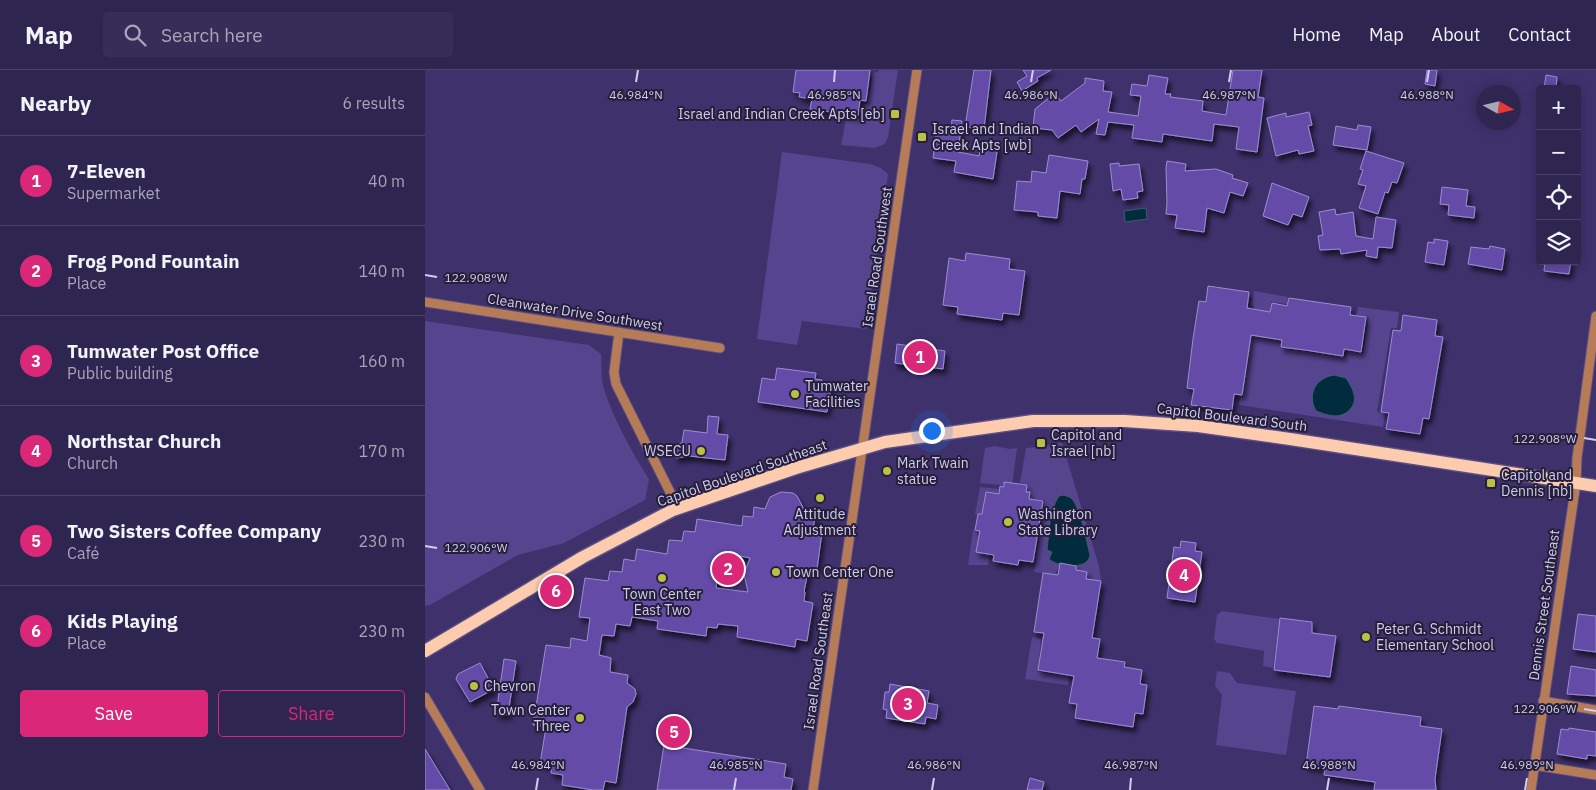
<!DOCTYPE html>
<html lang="en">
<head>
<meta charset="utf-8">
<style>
  :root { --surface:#2f2551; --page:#372d58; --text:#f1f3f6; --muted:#a7a5b7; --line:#4a4268; --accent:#db2777 }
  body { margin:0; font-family:"IBM Plex Sans",sans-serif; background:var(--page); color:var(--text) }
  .controls { position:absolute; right:15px; top:15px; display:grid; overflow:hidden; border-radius:5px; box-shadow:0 2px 12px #0003 }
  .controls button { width:45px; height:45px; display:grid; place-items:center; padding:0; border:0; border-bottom:1px solid var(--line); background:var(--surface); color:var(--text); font:25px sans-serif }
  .compass { position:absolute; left:1051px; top:15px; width:45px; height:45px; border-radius:50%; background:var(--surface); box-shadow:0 2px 12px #0003; rotate:98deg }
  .you { position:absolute; left:506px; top:360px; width:18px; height:18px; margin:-12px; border:4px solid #fff; border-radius:50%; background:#1a73e8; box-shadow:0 0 0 8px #1a73e833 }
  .badge { display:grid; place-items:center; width:32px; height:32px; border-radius:50%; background:var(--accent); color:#fff; font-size:16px; font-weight:700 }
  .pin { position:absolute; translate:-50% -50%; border:2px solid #fff; box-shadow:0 1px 5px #0006 }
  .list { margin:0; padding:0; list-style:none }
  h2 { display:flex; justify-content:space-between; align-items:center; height:65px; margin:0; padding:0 20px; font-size:21px }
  h2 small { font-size:16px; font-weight:400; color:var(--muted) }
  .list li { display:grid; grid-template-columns:32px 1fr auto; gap:15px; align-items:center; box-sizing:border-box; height:90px; padding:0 20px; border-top:1px solid var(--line) }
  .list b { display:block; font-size:19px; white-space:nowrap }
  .list p { margin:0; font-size:16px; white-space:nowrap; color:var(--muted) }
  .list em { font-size:16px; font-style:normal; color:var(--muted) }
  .actions { display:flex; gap:10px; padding:15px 20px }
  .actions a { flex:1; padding:11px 0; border:1px solid var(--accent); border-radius:5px; text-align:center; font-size:18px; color:var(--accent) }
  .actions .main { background:var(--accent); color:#fff }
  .icon { flex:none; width:28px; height:28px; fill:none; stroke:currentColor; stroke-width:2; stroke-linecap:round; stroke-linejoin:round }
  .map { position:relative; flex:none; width:1171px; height:720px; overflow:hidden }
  header { display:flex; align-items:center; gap:30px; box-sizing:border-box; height:70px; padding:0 25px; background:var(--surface); border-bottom:1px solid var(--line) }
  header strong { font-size:24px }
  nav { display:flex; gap:28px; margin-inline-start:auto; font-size:18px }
  .search { width:350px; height:45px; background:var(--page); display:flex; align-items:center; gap:12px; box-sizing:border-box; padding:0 18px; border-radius:5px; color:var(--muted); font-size:19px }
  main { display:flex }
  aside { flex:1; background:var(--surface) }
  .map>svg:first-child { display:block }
  .green { fill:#56448f }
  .water { fill:#002c3e; stroke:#3f5c73 }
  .building { fill:#634ca7; stroke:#9a8dd1; fill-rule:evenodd; filter:url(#shadow) }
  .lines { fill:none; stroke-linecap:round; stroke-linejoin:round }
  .minor-casing { stroke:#594d84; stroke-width:11 }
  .major-casing { stroke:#594d84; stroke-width:15 }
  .minor { stroke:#b67b57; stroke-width:9 }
  .major { stroke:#fdccaf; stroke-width:12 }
  .ticks { fill:none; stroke:#d2cdf0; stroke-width:2 }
  .poi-dot { fill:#bac045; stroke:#251f3a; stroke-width:2 }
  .labels { text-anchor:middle; stroke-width:4; stroke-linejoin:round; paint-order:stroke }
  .poi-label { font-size:14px; fill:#d2cdf0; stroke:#251f3a; text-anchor:start }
  .street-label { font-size:14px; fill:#d2cdf0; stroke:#251f3a }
  .ticks-label { font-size:12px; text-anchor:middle; fill:#d2cdf0; stroke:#251f3a; stroke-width:4; stroke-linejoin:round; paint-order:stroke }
</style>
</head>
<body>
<header>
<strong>Map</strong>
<div class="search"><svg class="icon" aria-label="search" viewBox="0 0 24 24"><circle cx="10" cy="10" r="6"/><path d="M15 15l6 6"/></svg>Search here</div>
<nav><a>Home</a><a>Map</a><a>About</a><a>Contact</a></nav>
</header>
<main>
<aside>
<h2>Nearby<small>6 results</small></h2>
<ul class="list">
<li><span class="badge">1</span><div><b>7-Eleven</b><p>Supermarket</p></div><em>40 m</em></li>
<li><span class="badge">2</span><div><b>Frog Pond Fountain</b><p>Place</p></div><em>140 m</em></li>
<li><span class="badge">3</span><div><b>Tumwater Post Office</b><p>Public building</p></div><em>160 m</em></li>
<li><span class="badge">4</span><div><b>Northstar Church</b><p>Church</p></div><em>170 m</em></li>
<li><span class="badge">5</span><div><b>Two Sisters Coffee Company</b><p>Café</p></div><em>230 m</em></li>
<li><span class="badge">6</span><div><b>Kids Playing</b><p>Place</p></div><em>230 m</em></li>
</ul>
<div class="actions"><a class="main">Save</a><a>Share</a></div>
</aside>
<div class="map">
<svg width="1171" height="720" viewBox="0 0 1171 720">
  <defs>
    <filter id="shadow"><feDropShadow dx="3" dy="5" stdDeviation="2.5" flood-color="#0009"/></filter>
  </defs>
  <rect width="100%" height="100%" fill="#3f316c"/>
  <path class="green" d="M454,0H473L463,67L460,74L450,78L416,75L421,49L436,48L438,35L443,33L448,3L453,2Z
    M357,82L445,94L456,98L463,104L441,259L377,251L372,275L332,269Z
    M829,221L863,227L862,234L846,232L841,269L856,271L855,278L921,287L922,281L938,283L944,247L931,245L933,237L974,242L972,258H966L952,342L960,344L958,357L814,335L829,236L826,235Z
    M0,251L164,275L176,284C177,294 176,305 178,315C186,345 207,382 224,409L220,430L139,473L93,485L5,535L0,536Z
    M627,373H637L674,496L676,511L661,509L662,502L633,498L630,505L609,502L620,430L605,429L606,423L601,422L603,414L595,413L601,378L621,376Z
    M570,376L585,379L592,378L587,416L555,413L560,378Z
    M555,417L575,419L574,424L561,422L557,444H550Z
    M548,460L555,461L551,482L565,484L563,495H543Z
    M797,541L855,549L848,598L838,596L839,581L792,573L789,569L792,545Z
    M607,567L616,569L613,602L644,606L643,615L600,609Z
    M792,601L805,603L812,613L871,621L861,685L791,675L797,625L790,616Z"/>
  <path class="water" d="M721,138L722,149L700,152L699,141Z
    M909,305L921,308C929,320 935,333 921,343C917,345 914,346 910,346C904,346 897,343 891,341C882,325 890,308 909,305Z
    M639,425C641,426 645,427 646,428C654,434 663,475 665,486C664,489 663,491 660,493C652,498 631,496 624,489L627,482L622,480C624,464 624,440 634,426Z"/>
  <path class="building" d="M371,0H445L441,31L435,30L433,46L385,39L387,29L374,27L375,23L368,22Z
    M549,0H566L559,59L540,57Z
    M598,0H626L612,8L613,11L597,21L592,12L602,6Z
    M808,0H837L833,27L839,28L832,82L811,79L814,57L789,54L787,71L738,64L737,72L707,68L709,55L683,52L680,65L671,64L674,49L656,62L651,55L633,68L627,60L608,58L610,39L630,23L636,31L660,13V8L679,11L678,21L687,22L683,42L713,46L716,26L705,25L707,14L722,16L724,5L743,8L740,24H746L745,27L778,31L777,41L801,45Z
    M1002,0H1012L1010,16L1000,14Z
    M1121,5L1132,7L1131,19H1119Z
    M884,42L887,55L883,56L889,81L874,84L873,80L851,86L842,48L861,43V47Z
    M527,50L537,51L533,82L554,86L557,71L573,75L568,109L529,102L531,91L508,88L512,59L526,61Z
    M933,55L946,57L942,80L908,75L911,56L932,60Z
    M941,81L979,93L972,113L967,112L963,123L960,122L953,144L934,138L941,116L933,114L938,100L935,99Z
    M624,85L663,91L660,109H657L655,124L635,121L632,148L613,146V142L589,140L592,111L606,112L607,101L621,103Z
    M742,91L761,94L760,101L791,99L808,105L807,108L823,113L818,126L805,122L799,143L782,138L779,162L750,158L752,145L741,144L742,133L741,98Z
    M694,93V96L714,94L718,121L712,122L713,128L698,130L696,119L688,121L685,94Z
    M847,113L884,127L877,147L868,144L863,155L838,146Z
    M1017,117L1043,120L1041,136L1050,137L1049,148L1023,145L1024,135L1015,134Z
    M910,139L911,145L928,142L931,166L948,169L951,147L971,150L967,178L953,177L952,188L941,186L942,180L916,184L915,179L895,180L893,166L898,165L894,142Z
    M1009,169L1023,171L1019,195L1000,192L1003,172L1009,173Z
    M1065,176L1080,179L1077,200L1043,194L1046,177L1064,179Z
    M541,183L585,189L584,199L600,201L594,245L578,243L577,250L532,244L533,237L518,235L524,188L540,191Z
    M1120,191H1146L1144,204L1119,201Z
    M783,216L824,222L822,238L845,242L847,233L862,236L864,228L926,237L925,245L941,247L936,282L919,279L918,286L880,280L856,277L857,270L826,265L817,325L809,324L807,340L766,335L769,319L762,318L768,269L774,231L781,232Z
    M978,245L1012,250L1010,266L1018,267L1004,349L998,348L995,364L961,359L964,343L956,342L968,260L976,261Z
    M472,274L520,281L518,299L470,293Z
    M352,298L391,303L390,309L397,310L396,315L406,317L402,342L333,332L337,308L350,310Z
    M283,346L294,347L292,364L303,365L300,390L264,386L251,388L249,375L257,373L259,360L282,363Z
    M579,412L602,415L601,422H605L604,429L618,431L608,492L594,490L593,495L568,491L569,485L551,482L555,461L550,460L553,444H557L561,422L574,424L575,416L579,417Z
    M356,422L368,423L372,426L382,445L390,446L388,461L397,462L392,499L384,498L379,521L380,522L379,531L388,533L382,571L371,569L370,577L312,567L313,556L293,554L292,558L282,557L281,566L232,559L233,551L207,547L205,556L191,554L189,566L177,565L174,585L186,588L185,602L203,605L202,613L210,619L211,624L208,632L202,637L191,713L180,711L178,720H168L137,715L138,705L126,703L127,695L115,694L121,657L108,655L121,575L145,578L146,568L162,571L165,548L154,547L160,508L183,511L185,501L197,502L199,489L210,491L212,479L242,484L244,470L257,471L259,461L270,462L272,449L317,456L318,446L328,447L329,437L340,439L345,427ZM305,484L325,488L319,504L323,522L291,518L294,494H296L298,487L304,488Z
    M756,471L771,473L770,481L777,482L770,532L742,528L749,477L755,478Z
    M635,493L651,496V500L662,502L661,509L676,511L667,568L675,569L672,588L700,592L699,597L717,600L715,614L722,615L718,644L710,643L708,657L650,648L652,634L644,633L649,606L613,600L619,563L609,562L618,503L633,505Z
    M1153,544L1171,546V582L1148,579Z
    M855,548L887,552V563L911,566L905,607L849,600Z
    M79,589L91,591L83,645L71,644Z
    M55,593L69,619L45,632L31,609L33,604Z
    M1146,596L1171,600V626L1142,624Z
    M465,614L504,621L502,633L513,635L511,649L501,647L500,654L461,648L462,640L458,639L460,622H464Z
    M889,636L913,639L914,636L996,647L995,656L1017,659L1010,709L1011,720H949L950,712L899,705L900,698L881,696Z
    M246,649L256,651L252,677L361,694L359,707L368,709L366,720H232L239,675H242Z
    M1144,658L1171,662V686L1162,685V689L1132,684L1136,659L1143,660Z
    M0,679L25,720H0Z
    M605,708L619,712L617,720H602Z"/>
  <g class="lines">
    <defs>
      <path id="minor" d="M0,232L295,278
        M194,262L189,302L191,314L253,438
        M0,627L55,720
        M1118,631L1171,640
        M1109,695L1171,705
        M388,720L492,0
        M1106,720L1151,413L1152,388L1171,246"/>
      <path id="major" d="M0,581L158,487L248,440L371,398L460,372L608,351H700L773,356L865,369L1171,416"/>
    </defs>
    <use href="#minor" class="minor-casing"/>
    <use href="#major" class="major-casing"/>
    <use href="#minor" class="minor"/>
    <use href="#major" class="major"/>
  </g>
  <path class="ticks" d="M211,12L213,0M409,12L410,0M606,12L608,0M804,12L806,0M1002,12L1004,0M0,205L12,207M1159,368L1171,370M0,476L12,478M1159,639L1171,641M111,720L113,708M309,720L311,708M507,720L509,708M705,720L706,708M902,720L904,708M1100,720L1102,708"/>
  <g class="poi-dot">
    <rect x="465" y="39" width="10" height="10" rx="2.5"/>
    <rect x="492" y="62" width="10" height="10" rx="2.5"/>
    <circle cx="370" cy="324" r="5"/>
    <rect x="611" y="368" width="10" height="10" rx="2.5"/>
    <circle cx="276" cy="381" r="5"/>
    <circle cx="462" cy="401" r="5"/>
    <rect x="1061" y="408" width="10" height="10" rx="2.5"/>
    <circle cx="395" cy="428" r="5"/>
    <circle cx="583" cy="452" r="5"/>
    <circle cx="351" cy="502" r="5"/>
    <circle cx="237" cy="508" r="5"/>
    <circle cx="941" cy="567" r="5"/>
    <circle cx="49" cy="616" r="5"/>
    <circle cx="155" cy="648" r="5"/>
  </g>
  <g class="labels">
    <g class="poi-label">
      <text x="460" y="49" text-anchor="end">Israel and Indian Creek Apts [eb]</text>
      <text x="507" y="64">Israel and Indian<tspan x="507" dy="16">Creek Apts [wb]</tspan></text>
      <text x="380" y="321">Tumwater<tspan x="380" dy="16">Facilities</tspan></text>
      <text x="626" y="370">Capitol and<tspan x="626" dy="16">Israel [nb]</tspan></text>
      <text x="266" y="386" text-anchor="end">WSECU</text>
      <text x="472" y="398">Mark Twain<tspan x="472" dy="16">statue</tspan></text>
      <text x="1076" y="410">Capitol and<tspan x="1076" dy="16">Dennis [nb]</tspan></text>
      <text x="395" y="449" text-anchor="middle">Attitude<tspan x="395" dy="16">Adjustment</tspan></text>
      <text x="593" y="449">Washington<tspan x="593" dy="16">State Library</tspan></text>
      <text x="361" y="507">Town Center One</text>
      <text x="237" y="529" text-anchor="middle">Town Center<tspan x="237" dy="16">East Two</tspan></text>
      <text x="951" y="564">Peter G. Schmidt<tspan x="951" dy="16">Elementary School</tspan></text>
      <text x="59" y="621">Chevron</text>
      <text x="145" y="645" text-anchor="end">Town Center<tspan x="145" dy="16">Three</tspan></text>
    </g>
    <g class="street-label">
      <text transform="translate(452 187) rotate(-82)" y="5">Israel Road Southwest</text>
      <text transform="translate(150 242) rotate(9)" y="5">Cleanwater Drive Southwest</text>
      <text transform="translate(807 347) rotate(7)" y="5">Capitol Boulevard South</text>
      <text transform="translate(317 403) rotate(-19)" y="5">Capitol Boulevard Southeast</text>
      <text transform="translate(1119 535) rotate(-82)" y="5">Dennis Street Southeast</text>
      <text transform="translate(393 591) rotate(-82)" y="5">Israel Road Southeast</text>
    </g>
  </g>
  <g class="ticks-label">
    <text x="211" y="29">46.984°N</text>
    <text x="409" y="29">46.985°N</text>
    <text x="606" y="29">46.986°N</text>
    <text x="804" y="29">46.987°N</text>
    <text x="1002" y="29">46.988°N</text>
    <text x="51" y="212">122.908°W</text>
    <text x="1120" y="373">122.908°W</text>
    <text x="51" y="482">122.906°W</text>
    <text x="1120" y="643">122.906°W</text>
    <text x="113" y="699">46.984°N</text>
    <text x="311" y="699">46.985°N</text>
    <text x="509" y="699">46.986°N</text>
    <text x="706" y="699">46.987°N</text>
    <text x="904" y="699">46.988°N</text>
    <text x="1102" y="699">46.989°N</text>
  </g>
</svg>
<div class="controls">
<button>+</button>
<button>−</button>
<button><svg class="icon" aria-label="locate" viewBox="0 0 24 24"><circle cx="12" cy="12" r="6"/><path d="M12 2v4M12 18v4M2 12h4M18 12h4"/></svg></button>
<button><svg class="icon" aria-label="layers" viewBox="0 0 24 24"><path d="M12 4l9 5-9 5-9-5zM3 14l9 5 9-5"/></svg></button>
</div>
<svg class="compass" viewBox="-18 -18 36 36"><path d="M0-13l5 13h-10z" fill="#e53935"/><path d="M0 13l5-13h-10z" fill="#a7a5b7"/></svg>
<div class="you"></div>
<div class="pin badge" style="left:495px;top:287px">1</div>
<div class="pin badge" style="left:303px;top:499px">2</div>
<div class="pin badge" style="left:483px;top:634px">3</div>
<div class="pin badge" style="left:759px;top:505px">4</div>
<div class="pin badge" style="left:249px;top:662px">5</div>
<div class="pin badge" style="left:131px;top:521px">6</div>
</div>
</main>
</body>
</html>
